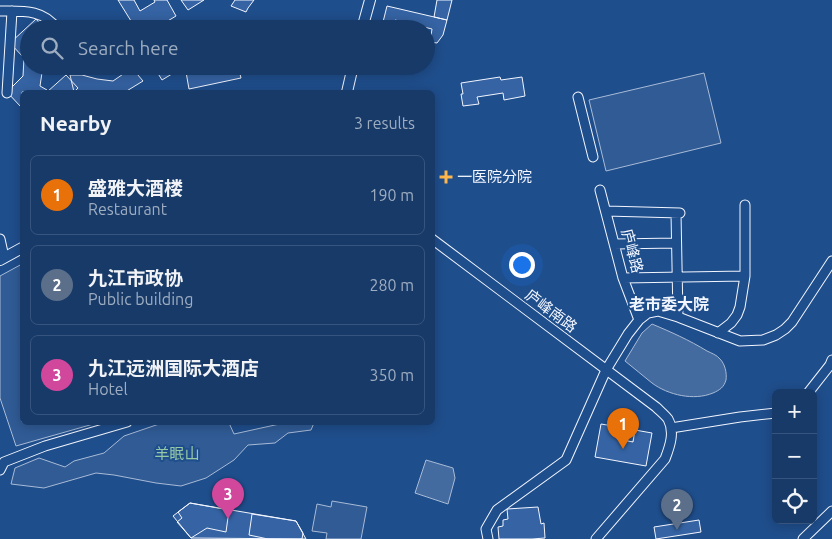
<!DOCTYPE html>
<html lang="en">
<head>
<meta charset="utf-8">
<style>
  :root { --surface:#173a69; --page:#244571; --text:#f1f3f6; --muted:#9eadc0; --line:#36547d; --accent:#d6ab8b }
  body { margin:0; font-family:Ubuntu,"Noto Sans SC",sans-serif; background:var(--page); color:var(--text) }
  .controls { position:absolute; right:15px; bottom:15px; display:grid; overflow:hidden; border-radius:8px; box-shadow:0 2px 12px #0003 }
  .controls button { width:45px; height:45px; display:grid; place-items:center; padding:0; border:0; border-bottom:1px solid var(--line); background:var(--surface); color:var(--text); font:25px sans-serif }
  .you { position:absolute; left:521px; top:264px; width:18px; height:18px; margin:-12px; border:4px solid #fff; border-radius:50%; background:#1a73e8; box-shadow:0 0 0 8px #1a73e833 }
  .badge { display:grid; place-items:center; width:32px; height:32px; border-radius:50%; background:var(--accent); color:#fff; font-size:16px; font-weight:700 }
  .pin { position:absolute; translate:-50% -41px; filter:drop-shadow(0 1px 2px #0008) }
  .pin::after { content:''; position:absolute; top:26px; width:18px; height:15px; background:inherit; clip-path:polygon(0 0,100% 0,50% 100%) }
  .list { margin:0; padding:0; list-style:none }
  h2 { display:flex; justify-content:space-between; align-items:center; height:65px; margin:0; padding:0 20px; font-size:21px }
  h2 small { font-size:16px; font-weight:400; color:var(--muted) }
  .list li { display:grid; grid-template-columns:32px 1fr auto; gap:15px; align-items:center; box-sizing:border-box; height:80px; margin:0 10px 10px; padding:0 10px; border:1px solid var(--line); border-radius:8px }
  .list b { display:block; font-size:19px; white-space:nowrap }
  .list p { margin:0; font-size:16px; white-space:nowrap; color:var(--muted) }
  .list em { font-size:16px; font-style:normal; color:var(--muted) }
  .icon { flex:none; width:28px; height:28px; fill:none; stroke:currentColor; stroke-width:2; stroke-linecap:round; stroke-linejoin:round }
  .map { position:relative; flex:none; width:832px; height:539px; overflow:hidden }
  .search { position:absolute; background:var(--surface); box-shadow:0 2px 12px #0003; left:20px; top:20px; width:415px; height:55px; display:flex; align-items:center; gap:12px; box-sizing:border-box; padding:0 18px; border-radius:28px; color:var(--muted); font-size:19px }
  .panel { position:absolute; background:var(--surface); box-shadow:0 2px 12px #0003; left:20px; top:90px; width:415px; height:335px; border-radius:8px }
  .map>svg:first-child { display:block }
  .built { fill:#305b95; stroke:#a8bbd7 }
  .water { fill:#446ba0; stroke:#a8bbd7 }
  .building { fill:#3563a3; stroke:#f2f6ff }
  .lines { fill:none; stroke-linecap:round; stroke-linejoin:round }
  .minor-casing { stroke:#f2f6ff; stroke-width:11 }
  .major-casing { stroke:#f2f6ff; stroke-width:12 }
  .minor { stroke:#1f4e8c; stroke-width:9 }
  .major { stroke:#1f4e8c; stroke-width:10 }
  .poi-dot { fill:#ffb74d; stroke:#1f4e8c; stroke-width:2 }
  .labels { text-anchor:middle; stroke-width:4; stroke-linejoin:round; paint-order:stroke }
  .poi-label { font-size:15px; fill:#f2f6ff; stroke:#1f4e8c; text-anchor:start }
  .street-label { font-size:15px; fill:#f2f6ff; stroke:#1f4e8c }
  .park-label { font-size:15px; fill:#97c8a6; stroke:#1f4e8c }
  .neighbourhood-label { font-size:16px; font-weight:bold; fill:#f2f6ff; stroke:#1f4e8c }
</style>
</head>
<body>
<div class="map">
<svg width="832" height="539" viewBox="0 0 832 539">
  <rect width="100%" height="100%" fill="#1f4e8c"/>
  <path class="built" d="M704,73L721,143L606,171L589,100Z
    M22,264V422L97,423L16,446L0,398V276Z
    M165,422L229,423L234,434L284,423H314L311,430L288,433L275,443L248,445L234,460L206,478L181,486L156,483L114,475L96,473L44,488L11,484L15,468L39,458L65,467L74,461L104,453L124,436Z
    M619,427L635,430L633,442L617,439Z
    M332,501L367,507L361,539H326L327,533L312,531L317,504L331,507Z"/>
  <path class="water" d="M652,324C671,332 689,340 707,351C711,353 717,355 720,359C725,364 727,373 726,380C724,387 720,390 713,393C694,401 668,395 652,383C643,376 634,368 625,361L642,333Z
    M426,460L453,468L455,478L448,504L415,493Z"/>
  <path class="building" d="M118,0H134L140,11L155,2L154,0H167L176,16L166,22L167,24L159,29H136Z
    M181,0H204L188,10Z
    M235,0H254L248,8L246,12L231,6Z
    M437,0H452L447,20L434,17Z
    M387,6L447,20L443,35L437,43L430,42L432,29L395,20L394,25L383,22Z
    M36,19L45,29H29V66H43L40,86L47,90L45,92H22V107H21L7,92L23,76L24,58L10,43Z
    M205,23L208,29H197L196,28Z
    M155,66H185L162,80L154,67Z
    M215,66H238L241,78L189,89L186,72Z
    M383,66H401L396,70Z
    M132,68L143,81L125,92H74L70,75H82L97,79L113,81Z
    M66,75L78,88L74,92H47Z
    M500,77L501,80L522,77L525,96L504,100L503,93L477,97L479,104L463,106L461,94H463L461,83Z
    M601,424L619,427L617,439L633,442L635,430L652,433L646,466L595,457Z
    M190,503L296,521L306,539L191,538L173,516Z
    M190,503L229,510L226,532L207,528L191,538L177,522L182,518L178,512Z
    M538,507L541,524L544,523L545,538L532,539H499L498,527L503,526V520L508,519L507,509Z
    M252,514L296,521L303,533L302,539H268L249,535Z
    M699,520L701,532L656,539L654,527Z"/>
  <g class="lines">
    <defs>
      <path id="minor" d="M0,11C22,11 44,9 57,29
        M7,93L12,11
        M578,97L593,157
        M600,190L623,278L639,320
        M606,211L680,213
        M676,213L678,317
        M0,239L4,257
        M432,239L656,407C660,411 665,415 668,419C675,432 670,446 665,459L596,539
        M614,244L676,243
        M623,278L745,276
        M718,333L731,323L737,315L740,307L745,276V205
        M808,393L830,365L832,360
        M671,428L740,417L776,413
        M0,470L4,462L45,446L127,422
        M488,539L486,529L497,510L566,460L606,370L628,334L639,320L648,313L658,311L678,317L740,341L763,340L776,335L785,329L792,322L832,261
        M803,539L832,511"/>
      <path id="major" d="M362,29L370,0
        M347,92L353,66
        M0,260L22,248"/>
    </defs>
    <use href="#minor" class="minor-casing"/>
    <use href="#major" class="major-casing"/>
    <use href="#minor" class="minor"/>
    <use href="#major" class="major"/>
  </g>
  <path class="poi-dot" d="M443.5 169.5h5v5h5v5h-5v5h-5v-5h-5v-5h5z"/>
  <g class="labels">
    <g class="poi-label">
      <text x="457" y="182">一医院分院</text>
    </g>
    <g class="street-label">
      <text transform="translate(632 251) rotate(75)" y="5">庐峰路</text>
      <text transform="translate(551 311) rotate(37)" y="5">庐峰南路</text>
    </g>
    <g class="park-label">
      <text x="177" y="459">羊眠山</text>
    </g>
    <g class="neighbourhood-label">
      <text x="669" y="310">老市委大院</text>
    </g>
  </g>
</svg>
<div class="controls">
<button>+</button>
<button>−</button>
<button><svg class="icon" aria-label="locate" viewBox="0 0 24 24"><circle cx="12" cy="12" r="6"/><path d="M12 2v4M12 18v4M2 12h4M18 12h4"/></svg></button>
</div>
<div class="you"></div>
<div class="pin badge" style="left:623px;top:449px;background:#e8710a">1</div>
<div class="pin badge" style="left:677px;top:530px;background:#5c6f8a">2</div>
<div class="pin badge" style="left:228px;top:519px;background:#d1479c">3</div>
<div class="search"><svg class="icon" aria-label="search" viewBox="0 0 24 24"><circle cx="10" cy="10" r="6"/><path d="M15 15l6 6"/></svg>Search here</div>
<section class="panel">
<h2>Nearby<small>3 results</small></h2>
<ul class="list">
<li><span class="badge" style="background:#e8710a">1</span><div><b>盛雅大酒楼</b><p>Restaurant</p></div><em>190 m</em></li>
<li><span class="badge" style="background:#5c6f8a">2</span><div><b>九江市政协</b><p>Public building</p></div><em>280 m</em></li>
<li><span class="badge" style="background:#d1479c">3</span><div><b>九江远洲国际大酒店</b><p>Hotel</p></div><em>350 m</em></li>
</ul>
</section>
</div>
</body>
</html>
